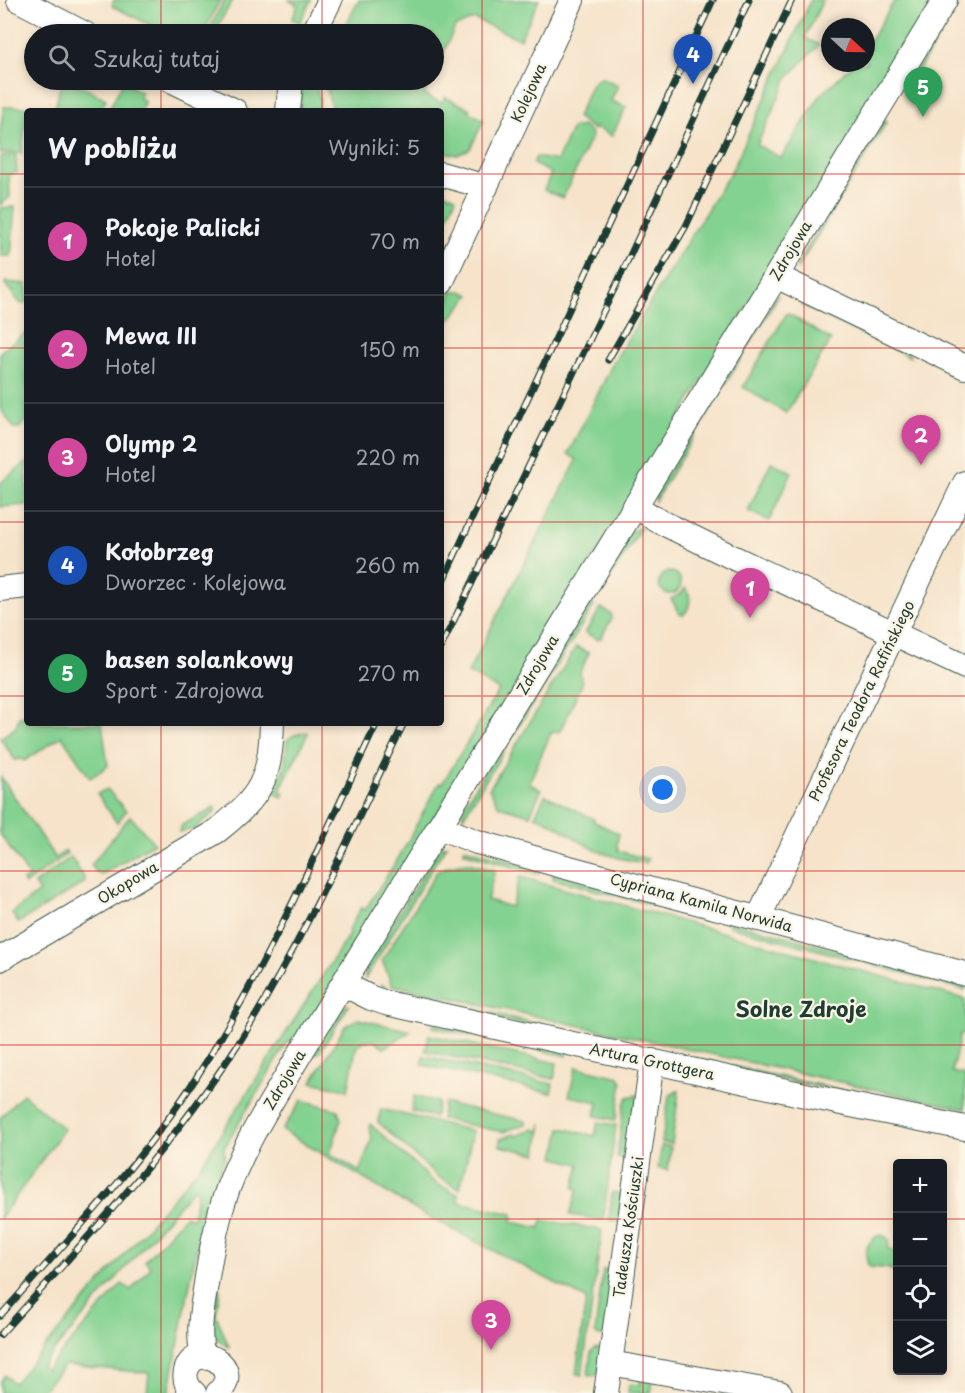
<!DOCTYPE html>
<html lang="pl">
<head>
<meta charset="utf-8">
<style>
  :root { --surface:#171b24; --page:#20242c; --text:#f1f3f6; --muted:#9ea1a6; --line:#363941; --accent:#8c9099 }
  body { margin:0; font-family:"Playpen Sans",sans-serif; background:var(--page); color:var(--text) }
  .controls { position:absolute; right:18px; bottom:18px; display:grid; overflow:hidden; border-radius:6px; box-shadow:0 3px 9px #0003 }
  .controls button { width:54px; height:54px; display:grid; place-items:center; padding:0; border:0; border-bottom:2px solid var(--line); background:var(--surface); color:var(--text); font:30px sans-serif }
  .compass { position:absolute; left:821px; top:18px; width:54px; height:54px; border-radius:50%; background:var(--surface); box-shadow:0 3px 9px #0003; rotate:112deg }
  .you { position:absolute; left:663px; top:790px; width:21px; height:21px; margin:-15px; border:4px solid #fff; border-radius:50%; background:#1a73e8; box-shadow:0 0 0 9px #1a73e833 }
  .badge { display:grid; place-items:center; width:39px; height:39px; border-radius:50%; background:var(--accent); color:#fff; font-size:20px; font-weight:700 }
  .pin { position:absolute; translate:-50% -50px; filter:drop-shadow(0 2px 3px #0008) }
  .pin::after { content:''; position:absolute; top:32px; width:21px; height:18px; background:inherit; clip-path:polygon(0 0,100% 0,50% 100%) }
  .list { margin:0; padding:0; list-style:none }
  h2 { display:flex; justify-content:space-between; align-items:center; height:78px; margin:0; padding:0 24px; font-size:26px }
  h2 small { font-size:20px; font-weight:400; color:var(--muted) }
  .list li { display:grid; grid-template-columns:39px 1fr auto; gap:18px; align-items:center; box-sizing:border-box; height:108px; padding:0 24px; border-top:2px solid var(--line) }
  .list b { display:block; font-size:22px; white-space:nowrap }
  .list p { margin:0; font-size:20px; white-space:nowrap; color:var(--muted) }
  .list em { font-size:20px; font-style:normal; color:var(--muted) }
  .icon { flex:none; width:33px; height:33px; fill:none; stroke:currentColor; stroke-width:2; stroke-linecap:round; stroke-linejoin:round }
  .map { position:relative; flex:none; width:965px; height:1393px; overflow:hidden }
  .search { position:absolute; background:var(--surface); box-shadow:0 3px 9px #0003; left:24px; top:24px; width:420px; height:66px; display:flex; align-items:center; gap:15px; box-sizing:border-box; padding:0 21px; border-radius:33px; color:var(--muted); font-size:22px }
  .panel { position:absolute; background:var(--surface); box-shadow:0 3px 9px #0003; left:24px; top:108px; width:420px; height:618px; border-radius:6px }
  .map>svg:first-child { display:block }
  .green { fill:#84d291; stroke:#528862; stroke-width:1.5; fill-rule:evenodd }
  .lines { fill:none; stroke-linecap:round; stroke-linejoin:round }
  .minor-casing { stroke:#3f564a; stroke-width:26 }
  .minor { stroke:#fff; stroke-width:24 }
  .rail-casing { stroke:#1f3d34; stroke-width:7 }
  .rail { stroke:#fcf5e5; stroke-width:4.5; stroke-dasharray:14; stroke-linecap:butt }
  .grid { fill:none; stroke:#d62828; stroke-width:1.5; stroke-opacity:0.55 }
  .labels { text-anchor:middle; stroke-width:4.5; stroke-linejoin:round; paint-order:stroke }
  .street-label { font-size:15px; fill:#1f3d34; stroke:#fcf5e5 }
  .district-label { font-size:21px; font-weight:bold; fill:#1f3d34; stroke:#fcf5e5 }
</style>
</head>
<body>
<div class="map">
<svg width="965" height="1393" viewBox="0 0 965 1393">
  <rect width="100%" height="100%" fill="#fcf5e5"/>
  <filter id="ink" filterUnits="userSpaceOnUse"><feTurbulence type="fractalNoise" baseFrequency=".0167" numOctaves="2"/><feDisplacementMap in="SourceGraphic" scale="12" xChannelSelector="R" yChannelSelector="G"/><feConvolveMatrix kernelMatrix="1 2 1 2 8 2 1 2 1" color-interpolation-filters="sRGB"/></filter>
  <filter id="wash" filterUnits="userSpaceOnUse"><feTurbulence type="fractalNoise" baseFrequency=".008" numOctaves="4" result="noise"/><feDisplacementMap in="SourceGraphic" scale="24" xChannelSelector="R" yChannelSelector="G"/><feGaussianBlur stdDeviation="1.35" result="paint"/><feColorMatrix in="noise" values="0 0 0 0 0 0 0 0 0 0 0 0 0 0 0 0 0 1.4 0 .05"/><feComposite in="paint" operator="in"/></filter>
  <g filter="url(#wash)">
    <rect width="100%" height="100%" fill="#f6e3ca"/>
    <path class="green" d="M114,0H220L203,34H169L112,6Z
      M224,0H233L213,34L208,33Z
      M288,0H311L300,22L292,19L298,5Z
      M359,0H539L520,39L474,19L455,27L434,74V34H341Z
      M811,0H823L805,38L819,45L788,77L757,145L781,158L820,96L854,63H866V47L895,0H935L296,1045L288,1041L224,1148L225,1157L202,1221L169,1393H147L149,1373L65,1365L40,1393H0V1381L5,1375L14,1383L201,1165L350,933L348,931L361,908L365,910L401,854L439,783L442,784L499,690L468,673L577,460L568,454L614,361L733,168ZM193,1189L197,1192L193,1219L186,1215L145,1261L151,1267L131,1290L122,1284L46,1370L41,1366Z
      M958,5L918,71L914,72L954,7Z
      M598,78H602L618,85L611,101L626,107L612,136L595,127L594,130L577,117L592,84Z
      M64,80H69L106,99L100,111H55L59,90Z
      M325,80H431L424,95L442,103L445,97L470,109L469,112L484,120L470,149L457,155L441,151V111H332Z
      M123,82L141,92L139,98L145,101L140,111H112L111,105Z
      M315,82L320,99L319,111H300L301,87Z
      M4,107H27L22,153H0V131Z
      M885,119L886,123L797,269V265Z
      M583,126L592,135L563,198L544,190L551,173L533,164L536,157L557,161L572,128Z
      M16,155L17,173L9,174L10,197L0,205V156Z
      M441,192L454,196L456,198L441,232Z
      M15,207L11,256H1L0,208Z
      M6,282L27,284V302L23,304L20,303L5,284Z
      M461,291L470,295L441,330V315L451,294L452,292Z
      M779,295L655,501V493L775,298Z
      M803,299L907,348L910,357L801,305Z
      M787,313L831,340L786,413L743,387Z
      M27,332V421L19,428H14L0,408V352Z
      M27,462V505L0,507V483Z
      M771,462L792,472L769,521L748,511Z
      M642,526L602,592L600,584L630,532Z
      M659 583a11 11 0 1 1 22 0a11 11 0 1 1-22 0Z
      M685,588C692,596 691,608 683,615L680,614L671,599L681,594Z
      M594,605L463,817L462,808L587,606Z
      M601,608L611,614L612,618L601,638L597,639L585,633Z
      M576,647L589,653L580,672L582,684L560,731L551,733L529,783L541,790L530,815L499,806L489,789Z
      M27,716V723H102L108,766L90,778L62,736L24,761L22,759L15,760L0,738L16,727L19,717Z
      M306,732L308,733L280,790L284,793L282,797L274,793L285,764L287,740L294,735Z
      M1,777L55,858L66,851L67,854L25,884L23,881L29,876L0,834Z
      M107,789L126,811L117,823L97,794Z
      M545,795L594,819L593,821L619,834L617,843L618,851L648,859L646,863C630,861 612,857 596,850C574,840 558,823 535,816Z
      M216,807L215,812L194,829L179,832L182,825Z
      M130,816L154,843L101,875L97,873L91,865Z
      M447,845L435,863L365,979V967L439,848Z
      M464,848L541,869L538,874L466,853L464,852Z
      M71,857L85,879L84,883L18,923L12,913L39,892L34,884Z
      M468,863L495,870L487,900L511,907L520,877L965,999V1034H960L952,1072L965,1075V1109L392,985L382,960L438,870L453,865Z
      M553,873L713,916L709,920L553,879Z
      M728,921L965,984V990L729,926Z
      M382,984L391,991L567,1030L566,1034L377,992Z
      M349,1005L320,1052L314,1055L311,1054L340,1008Z
      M358,1019L411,1031L384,1048C375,1040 364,1037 356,1048L348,1090L312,1082L345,1026Z
      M433,1024L568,1051L567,1056L432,1027Z
      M429,1035L557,1063L554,1079L425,1051Z
      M424,1056L553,1084L551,1093L422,1065Z
      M694,1058L965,1116L694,1062Z
      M576,1067L619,1077L622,1082L616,1120L595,1116L598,1102L569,1096Z
      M679,1090L672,1144L662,1142L669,1096Z
      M23,1094L64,1129L0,1219V1118Z
      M638,1095L630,1160L617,1158L624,1104L628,1097Z
      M414,1096L438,1102L435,1117L411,1111Z
      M302,1100L338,1110L341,1119L330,1154L360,1172L372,1138L369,1127L370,1124L435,1183L459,1195L458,1202L513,1214L512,1222L540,1228L542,1220L602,1230L582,1375L576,1374L586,1299L423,1214L282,1130Z
      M444,1103L526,1121V1124L503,1132L441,1119Z
      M381,1109L473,1131L460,1189L439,1178L378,1122Z
      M598,1122L616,1125L603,1220L570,1215L578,1189L574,1188L580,1164L555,1158L561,1128L595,1136Z
      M542,1124L537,1154L500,1146V1139L514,1134L516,1136L533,1129L540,1131Z
      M662,1145L671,1147L668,1170L658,1168Z
      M612,1192L625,1194L620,1221L609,1220Z
      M880,1235L886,1237L889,1241L888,1248L897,1253V1267L893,1270L885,1268L869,1267C863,1254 866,1241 880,1235Z
      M603,1270L615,1271L606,1337L597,1335L595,1333Z
      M218,1286L220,1291L216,1315L229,1347C204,1337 214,1307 218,1286Z
      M595,1348L604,1350L598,1375L588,1376L591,1352Z
      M641,1374L654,1376L651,1393H628L629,1384L639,1385Z"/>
  </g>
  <g filter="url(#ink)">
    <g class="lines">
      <defs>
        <path id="minor" d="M19,0L85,34
          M313,34L330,0
          M171,80L235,111
          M288,111L291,80
          M441,174L486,187
          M776,276L965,367
          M441,283L572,0
          M635,506L657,520L730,556L965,667
          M0,589L27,586
          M439,827L477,842L562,866L965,974
          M758,919L965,483
          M0,959L217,831C262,795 270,780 272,723
          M343,984L371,998L386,1003L846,1104L965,1128
          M203,1357C197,1333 202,1308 206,1284C210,1257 215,1230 223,1203C239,1151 270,1104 298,1057L945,0
          M610,1363L780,1393
          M194,1393C187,1387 184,1380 186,1371C196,1338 246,1367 218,1393
          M606,1393L652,1061"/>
      </defs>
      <use href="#minor" class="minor-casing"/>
      <use href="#minor" class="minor"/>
      <defs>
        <path id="rail" d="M608,360L686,226L792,0
          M441,585L713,0
          M441,647L620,277L749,0
          M0,1316C68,1239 140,1165 196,1078C268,966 320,843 377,723
          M0,1335C85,1241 171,1148 240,1041C304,940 352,830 404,723"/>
      </defs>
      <use href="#rail" class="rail-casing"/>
      <use href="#rail" class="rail"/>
    </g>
  </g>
  <path class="grid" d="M161,0V34M322,0V34M482,0V1393M643,0V1393M804,0V1393M161,80V111M322,80V111M0,174H27M441,174H965M0,348H27M441,348H965M0,522H27M441,522H965M0,696H27M441,696H965M161,723V1393M322,723V1393M0,871H965M0,1045H965M0,1219H898M942,1219H965"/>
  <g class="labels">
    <g class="street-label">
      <text transform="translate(529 93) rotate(-65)" y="5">Kolejowa</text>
      <text transform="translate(791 251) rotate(-59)" y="5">Zdrojowa</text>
      <text transform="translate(538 665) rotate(-59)" y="5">Zdrojowa</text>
      <text transform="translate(862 701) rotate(-64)" y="5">Profesora Teodora Rafińskiego</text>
      <text transform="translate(128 883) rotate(-31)" y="5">Okopowa</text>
      <text transform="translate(701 903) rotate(15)" y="5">Cypriana Kamila Norwida</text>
      <text transform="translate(652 1062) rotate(12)" y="5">Artura Grottgera</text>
      <text transform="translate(285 1080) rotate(-59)" y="5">Zdrojowa</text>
      <text transform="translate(629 1227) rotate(-82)" y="5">Tadeusza Kościuszki</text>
    </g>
    <g class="district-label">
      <text x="801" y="1017">Solne Zdroje</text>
    </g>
  </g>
</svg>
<div class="controls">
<button>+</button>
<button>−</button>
<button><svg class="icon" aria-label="locate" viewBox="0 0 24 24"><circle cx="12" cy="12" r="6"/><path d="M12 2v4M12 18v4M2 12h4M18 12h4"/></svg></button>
<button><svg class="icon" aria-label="layers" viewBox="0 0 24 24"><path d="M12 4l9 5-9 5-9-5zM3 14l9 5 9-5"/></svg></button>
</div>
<svg class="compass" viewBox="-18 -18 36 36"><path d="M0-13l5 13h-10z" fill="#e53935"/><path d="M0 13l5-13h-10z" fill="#9ea1a6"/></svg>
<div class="you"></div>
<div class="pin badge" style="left:750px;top:618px;background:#d1479c">1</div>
<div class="pin badge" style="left:921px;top:465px;background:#d1479c">2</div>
<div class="pin badge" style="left:491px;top:1350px;background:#d1479c">3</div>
<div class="pin badge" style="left:693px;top:84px;background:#1a4fb4">4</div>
<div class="pin badge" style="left:923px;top:117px;background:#2e9e5b">5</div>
<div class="search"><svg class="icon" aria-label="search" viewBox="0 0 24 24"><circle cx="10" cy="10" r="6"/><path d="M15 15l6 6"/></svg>Szukaj tutaj</div>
<section class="panel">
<h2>W pobliżu<small>Wyniki: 5</small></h2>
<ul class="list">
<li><span class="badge" style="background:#d1479c">1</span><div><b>Pokoje Palicki</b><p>Hotel</p></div><em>70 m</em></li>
<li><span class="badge" style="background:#d1479c">2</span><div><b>Mewa III</b><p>Hotel</p></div><em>150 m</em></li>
<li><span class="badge" style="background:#d1479c">3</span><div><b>Olymp 2</b><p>Hotel</p></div><em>220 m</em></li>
<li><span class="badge" style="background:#1a4fb4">4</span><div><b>Kołobrzeg</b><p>Dworzec · Kolejowa</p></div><em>260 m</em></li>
<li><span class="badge" style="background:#2e9e5b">5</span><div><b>basen solankowy</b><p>Sport · Zdrojowa</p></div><em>270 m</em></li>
</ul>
</section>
</div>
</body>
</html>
